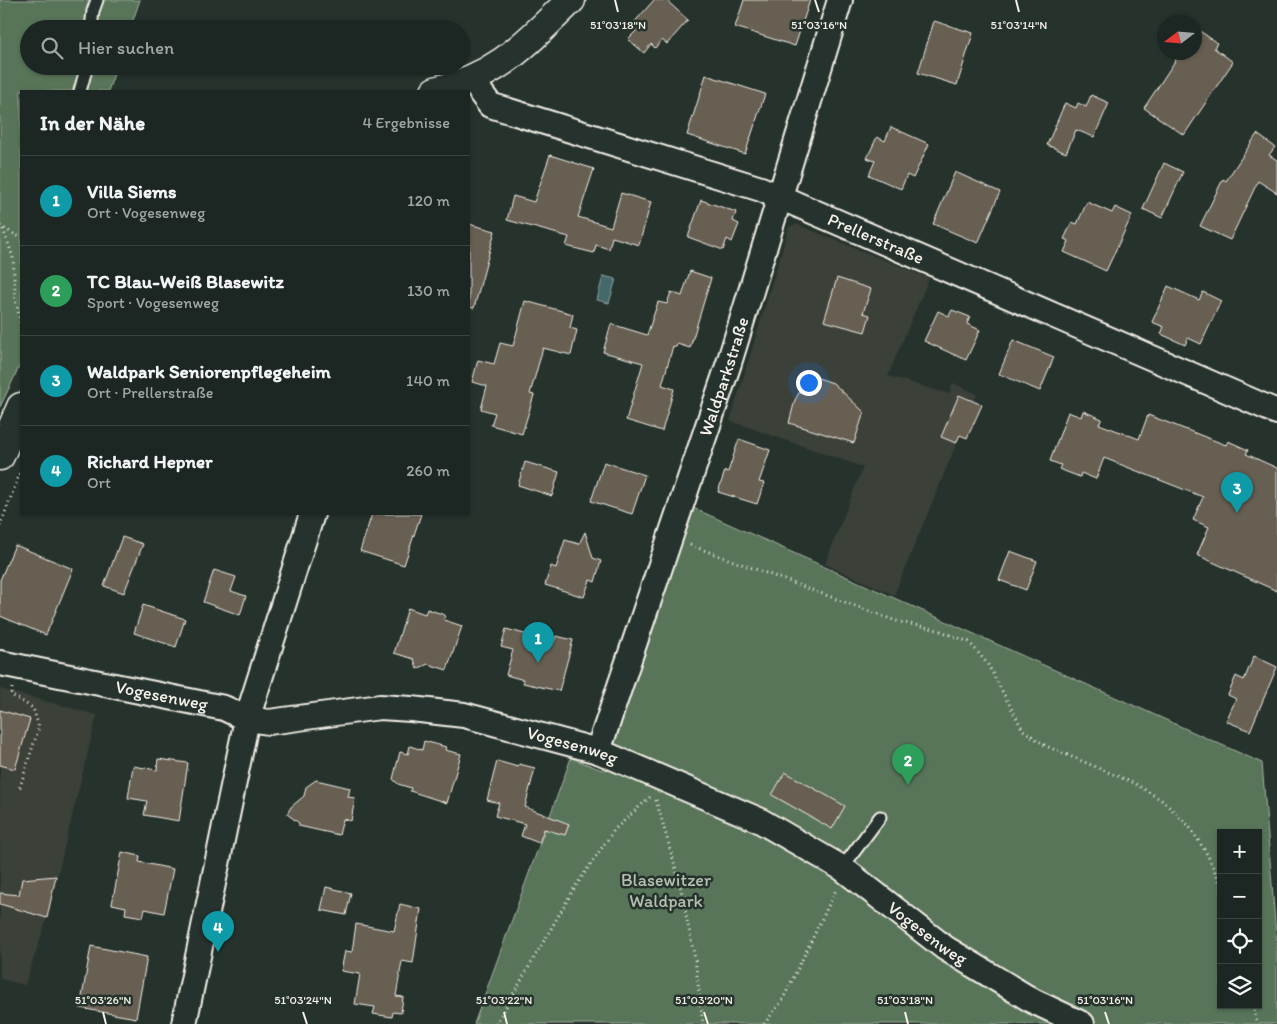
<!DOCTYPE html>
<html lang="de">
<head>
<meta charset="utf-8">
<style>
  :root { --surface:#1c2622; --page:#252e2a; --text:#f1f3f6; --muted:#a0a5a5; --line:#3a4340; --accent:#ffd166 }
  body { margin:0; font-family:Itim,sans-serif; background:var(--page); color:var(--text) }
  .controls { position:absolute; right:15px; bottom:15px; display:grid; overflow:hidden; border-radius:0px; box-shadow:0 1px 4px #0004 }
  .controls button { width:45px; height:45px; display:grid; place-items:center; padding:0; border:0; border-bottom:1px solid var(--line); background:var(--surface); color:var(--text); font:25px sans-serif }
  .compass { position:absolute; left:1157px; top:15px; width:45px; height:45px; border-radius:50%; background:var(--surface); box-shadow:0 1px 4px #0004; rotate:254deg }
  .you { position:absolute; left:808px; top:382px; width:18px; height:18px; margin:-12px; border:4px solid #fff; border-radius:50%; background:#1a73e8; box-shadow:0 0 0 8px #1a73e833 }
  .badge { display:grid; place-items:center; width:32px; height:32px; border-radius:50%; background:var(--accent); color:#fff; font-size:16px; font-weight:700 }
  .pin { position:absolute; translate:-50% -41px; filter:drop-shadow(0 1px 2px #0008) }
  .pin::after { content:''; position:absolute; top:26px; width:18px; height:15px; background:inherit; clip-path:polygon(0 0,100% 0,50% 100%) }
  .list { margin:0; padding:0; list-style:none }
  h2 { display:flex; justify-content:space-between; align-items:center; height:65px; margin:0; padding:0 20px; font-size:21px }
  h2 small { font-size:16px; font-weight:400; color:var(--muted) }
  .list li { display:grid; grid-template-columns:32px 1fr auto; gap:15px; align-items:center; box-sizing:border-box; height:90px; padding:0 20px; border-top:1px solid var(--line) }
  .list b { display:block; font-size:19px; white-space:nowrap }
  .list p { margin:0; font-size:16px; white-space:nowrap; color:var(--muted) }
  .list em { font-size:16px; font-style:normal; color:var(--muted) }
  .icon { flex:none; width:28px; height:28px; fill:none; stroke:currentColor; stroke-width:2; stroke-linecap:round; stroke-linejoin:round }
  .map { position:relative; flex:none; width:1277px; height:1024px; overflow:hidden }
  .search { position:absolute; background:var(--surface); box-shadow:0 1px 4px #0004; left:20px; top:20px; width:450px; height:55px; display:flex; align-items:center; gap:12px; box-sizing:border-box; padding:0 18px; border-radius:28px; color:var(--muted); font-size:19px }
  .panel { position:absolute; background:var(--surface); box-shadow:0 1px 4px #0004; left:20px; top:90px; width:450px; height:425px; border-radius:0px }
  .map>svg:first-child { display:block }
  .built { fill:#3a4038 }
  .green { fill:#58745a; stroke:#a6b2a1; fill-rule:evenodd }
  .water { fill:#44686a; stroke:#8a9f9c }
  .building { fill:#685e52; stroke:#f4f1e8 }
  .lines { fill:none; stroke-linecap:round; stroke-linejoin:round }
  .service-casing { stroke:#f4f1e8; stroke-width:15 }
  .minor-casing { stroke:#f4f1e8; stroke-width:28 }
  .secondary-casing { stroke:#f4f1e8; stroke-width:31 }
  .path { stroke:#f4f1e8; stroke-width:3; stroke-dasharray:1 4; stroke-linecap:butt }
  .service { stroke:#26332d; stroke-width:11 }
  .minor { stroke:#26332d; stroke-width:24 }
  .secondary { stroke:#26332d; stroke-width:28 }
  .ticks { fill:none; stroke:#f4f1e8; stroke-width:2 }
  .labels { text-anchor:middle; stroke-width:5; stroke-linejoin:round; paint-order:stroke }
  .street-label { font-size:18px; fill:#f4f1e8; stroke:#26332d }
  .park-label { font-size:18px; fill:#b6bfaf; stroke:#26332d }
  .ticks-label { font-size:12px; text-anchor:middle; fill:#f4f1e8; stroke:#26332d; stroke-width:5; stroke-linejoin:round; paint-order:stroke }
</style>
</head>
<body>
<div class="map">
<svg width="1277" height="1024" viewBox="0 0 1277 1024">
  <rect width="100%" height="100%" fill="#26332d"/>
  <filter id="ink" filterUnits="userSpaceOnUse"><feTurbulence type="fractalNoise" baseFrequency=".02" numOctaves="2"/><feDisplacementMap in="SourceGraphic" scale="10" xChannelSelector="R" yChannelSelector="G"/><feConvolveMatrix kernelMatrix="1 2 1 2 8 2 1 2 1" color-interpolation-filters="sRGB"/></filter>
  <g filter="url(#ink)">
    <path class="built" d="M796,224L929,278L888,376L949,394L953,383L977,394L894,595L825,564L863,467L730,421L789,227Z
      M0,689L97,715L47,918L25,985L0,979Z"/>
    <path class="green" d="M0,0H140L130,29H29V66H117L108,91H21V363L0,407Z
      M691,507L1262,763L1277,946V1024H474L571,758L602,770ZM1221,833H1258V1005H1221Z"/>
    <path class="water" d="M603,276L616,279L609,303L597,300Z"/>
    <path class="building" d="M654,0H666L688,20L667,44L662,40L655,48L651,44L644,53L628,39L636,31L631,26Z
      M744,0H810L795,46L735,27Z
      M934,21L973,33L957,85L918,73Z
      M1197,29L1217,43L1214,48L1233,62L1184,135L1144,108L1181,52H1194V33Z
      M706,75L765,94L745,154L687,135Z
      M1091,95L1109,103L1094,137L1076,130L1066,153L1047,145L1065,103L1076,108L1078,103L1086,107Z
      M891,127L929,144L913,178L907,175L901,189L869,175L875,161L867,158L877,137L885,141Z
      M1257,134L1275,147L1269,155L1277,160V193L1258,181L1230,240L1200,226L1223,179L1226,181Z
      M550,155L594,169L578,217L611,227L621,193L651,202L639,245L612,237L609,249L596,245L594,253L566,246L569,237L507,220L513,196L534,202Z
      M1164,163L1183,172L1162,218L1143,209Z
      M955,172L1000,192L978,243L933,224Z
      M701,200L736,212L733,221L739,224L732,242L727,239L723,250L688,237Z
      M1087,202L1112,213L1115,207L1132,215L1106,271L1064,252L1069,241L1064,239L1072,222L1077,224Z
      M469,224L495,231L474,308L469,307Z
      M690,271L711,278L690,348L677,344L676,347L673,346L662,385L674,389L662,431L626,420L643,363L603,352L611,324L647,335L658,302L667,304L671,292L682,296Z
      M837,278L871,289L863,313L870,315L865,332L824,321Z
      M1168,286L1199,300L1203,292L1221,301L1201,344L1188,338L1185,345L1161,334L1164,327L1152,322Z
      M525,301L573,314L570,328L577,330L571,355L543,348L530,394L534,395L522,434L491,425L495,413L481,409L487,386L472,382L478,360L494,364L500,343L513,346Z
      M952,310L970,317L967,324L980,330L966,360L924,341L938,311L949,316Z
      M1013,340L1054,357L1040,391L999,374Z
      M809,375L833,383L864,412L854,443L789,423L795,400Z
      M959,395L982,405L967,438L960,435L956,443L941,437Z
      M1083,411L1102,419L1099,424L1139,439L1148,415L1226,445L1228,441L1248,450L1246,454L1277,468V591L1197,555L1209,527L1193,520L1203,497L1104,458L1096,479L1081,473L1080,477L1059,469L1061,465L1050,461L1068,412L1081,417Z
      M739,439L770,450L759,482L764,483L757,504L718,492L725,471L728,472Z
      M525,462L559,472L552,496L518,485Z
      M604,462L645,475L632,514L591,501Z
      M372,514H421L404,565L360,551Z
      M585,532L593,558L601,561L595,582L590,580L584,597L545,585L551,566L556,568L565,540L579,544Z
      M122,537L143,544L124,593L104,586Z
      M15,545L73,569L46,635L0,616V580Z
      M1010,551L1037,561L1026,590L999,580Z
      M214,570L236,577L231,591L246,596L240,615L203,602Z
      M143,605L185,619L176,647L134,633Z
      M408,608L425,614L427,609L445,615L444,620L462,626L447,670L428,664L417,669L414,659L394,653Z
      M506,629L554,642L556,636L573,640L559,691L523,683L524,680L506,675L513,650L501,647Z
      M1254,656L1277,667L1250,731L1226,721L1236,699L1228,695L1236,676L1244,680Z
      M0,710L30,719L15,769L0,765Z
      M424,741L446,747L445,750L461,754L447,803L410,791L411,788L398,784L393,779L400,752L408,754L410,746L422,750Z
      M158,759L188,763L179,821L144,815L147,801L128,798L133,766L157,770Z
      M497,761L518,767L519,764L535,768L525,807L569,824L565,835L544,829L539,843L521,836L525,824L495,816L499,803L487,800Z
      M785,772L845,806L832,829L772,795Z
      M316,780L350,788L348,797L355,798L351,821L343,819L339,835L299,826V823L287,814L291,807L304,796L306,787Z
      M122,852L140,856L139,862L173,869L164,913L145,909L143,917L125,914L126,907L112,904Z
      M56,876L47,918L0,904V893L19,895L22,879Z
      M326,887L351,893L346,915L321,910Z
      M400,904L421,909L413,963L402,961L396,996L403,997L401,1013L393,1012L392,1017L373,1014L375,1007L355,1004L360,974L341,971L345,951L352,952L356,924L394,931Z
      M91,946L147,957L136,1018L80,1008Z"/>
    <g class="lines">
      <defs>
        <path id="service" d="M91,29L93,11L97,0
          M80,91L87,66
          M842,868L880,817"/>
        <g id="minor">
          <path id="s1" d="M475,79L481,93L490,105L761,189L1277,412"/>
          <path id="s2" d="M0,663L224,708L247,719L269,722L380,707L411,709L464,715L598,751L759,820L842,868L945,948L1033,1001L1082,1024"/>
          <path id="s3" d="M598,751L729,363L840,0"/>
          <path d="M184,1024L247,719L312,514"/>
        </g>
        <path id="secondary" d="M435,91C499,76 525,44 571,0
          M0,456L21,407"/>
      </defs>
      <use href="#service" class="service-casing"/>
      <use href="#minor" class="minor-casing"/>
      <use href="#secondary" class="secondary-casing"/>
      <path class="path" d="M0,226L21,238
        M3,229L13,257L15,293L21,327
        M0,526L21,470
        M690,545L896,621L938,630L969,642L987,663L1023,730L1046,746L1134,783L1163,801L1189,826L1207,854L1221,885
        M12,688L11,695L33,708L39,727L19,790
        M656,800L679,880L695,959L703,1024
        M1253,1005L1257,1024
        M496,1024L575,887L614,830L651,796
        M764,1024L782,1001L836,890"/>
      <use href="#service" class="service"/>
      <use href="#minor" class="minor"/>
      <use href="#secondary" class="secondary"/>
    </g>
  </g>
  <path class="ticks" d="M615,0L618,12M815,0L819,12M1016,0L1019,12M103,1012L106,1024M303,1012L307,1024M504,1012L507,1024M704,1012L708,1024M905,1012L908,1024M1105,1012L1109,1024"/>
  <g class="labels">
    <g class="street-label">
      <text dy="6" stroke="none"><textPath href="#s1" startOffset="439">Prellerstraße</textPath></text>
      <text dy="6" stroke="none"><textPath href="#s3" startOffset="395">Waldparkstraße</textPath></text>
      <text dy="6" stroke="none"><textPath href="#s2" startOffset="165">Vogesenweg</textPath></text>
      <text dy="6" stroke="none"><textPath href="#s2" startOffset="585">Vogesenweg</textPath></text>
      <text dy="6" stroke="none"><textPath href="#s2" startOffset="990">Vogesenweg</textPath></text>
    </g>
    <g class="park-label">
      <text x="666" y="886">Blasewitzer<tspan x="666" dy="21">Waldpark</tspan></text>
    </g>
  </g>
  <g class="ticks-label">
    <text x="618" y="29">51°03'18"N</text>
    <text x="819" y="29">51°03'16"N</text>
    <text x="1019" y="29">51°03'14"N</text>
    <text x="103" y="1004">51°03'26"N</text>
    <text x="303" y="1004">51°03'24"N</text>
    <text x="504" y="1004">51°03'22"N</text>
    <text x="704" y="1004">51°03'20"N</text>
    <text x="905" y="1004">51°03'18"N</text>
    <text x="1105" y="1004">51°03'16"N</text>
  </g>
</svg>
<div class="controls">
<button>+</button>
<button>−</button>
<button><svg class="icon" aria-label="locate" viewBox="0 0 24 24"><circle cx="12" cy="12" r="6"/><path d="M12 2v4M12 18v4M2 12h4M18 12h4"/></svg></button>
<button><svg class="icon" aria-label="layers" viewBox="0 0 24 24"><path d="M12 4l9 5-9 5-9-5zM3 14l9 5 9-5"/></svg></button>
</div>
<svg class="compass" viewBox="-18 -18 36 36"><path d="M0-13l5 13h-10z" fill="#e53935"/><path d="M0 13l5-13h-10z" fill="#a0a5a5"/></svg>
<div class="you"></div>
<div class="pin badge" style="left:538px;top:663px;background:#0f9aa8">1</div>
<div class="pin badge" style="left:908px;top:785px;background:#2e9e5b">2</div>
<div class="pin badge" style="left:1237px;top:513px;background:#0f9aa8">3</div>
<div class="pin badge" style="left:218px;top:952px;background:#0f9aa8">4</div>
<div class="search"><svg class="icon" aria-label="search" viewBox="0 0 24 24"><circle cx="10" cy="10" r="6"/><path d="M15 15l6 6"/></svg>Hier suchen</div>
<section class="panel">
<h2>In der Nähe<small>4 Ergebnisse</small></h2>
<ul class="list">
<li><span class="badge" style="background:#0f9aa8">1</span><div><b>Villa Siems</b><p>Ort · Vogesenweg</p></div><em>120 m</em></li>
<li><span class="badge" style="background:#2e9e5b">2</span><div><b>TC Blau-Weiß Blasewitz</b><p>Sport · Vogesenweg</p></div><em>130 m</em></li>
<li><span class="badge" style="background:#0f9aa8">3</span><div><b>Waldpark Seniorenpflegeheim</b><p>Ort · Prellerstraße</p></div><em>140 m</em></li>
<li><span class="badge" style="background:#0f9aa8">4</span><div><b>Richard Hepner</b><p>Ort</p></div><em>260 m</em></li>
</ul>
</section>
</div>
</body>
</html>
